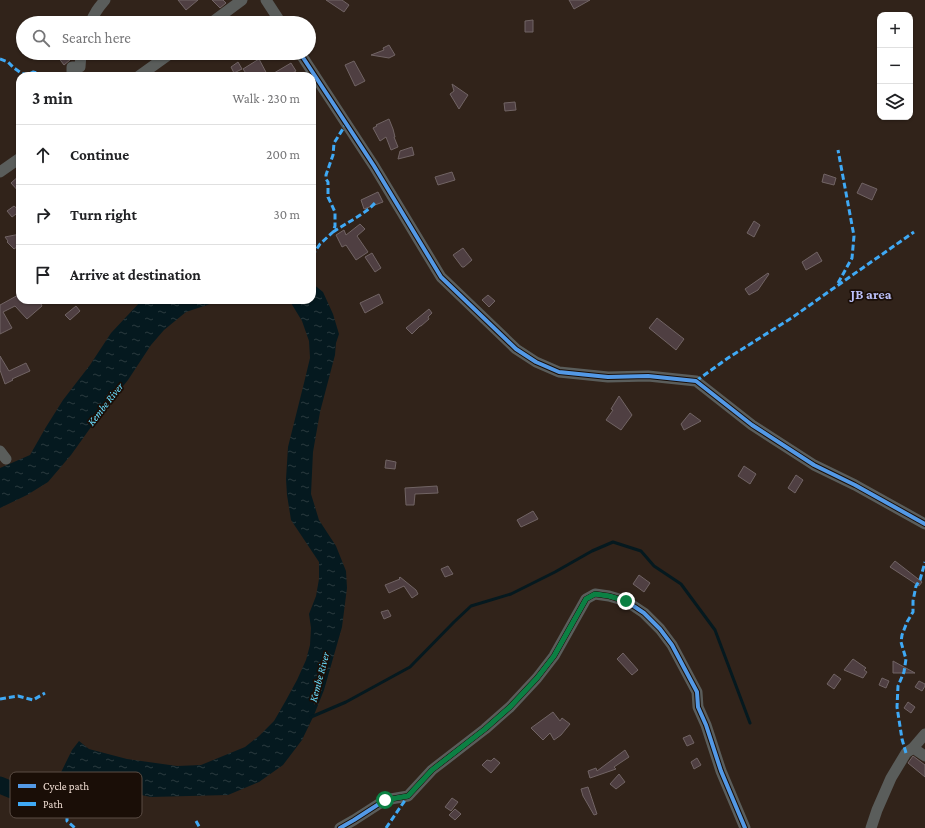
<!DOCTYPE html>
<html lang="en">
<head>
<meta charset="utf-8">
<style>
  :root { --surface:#fff; --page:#f2f2f2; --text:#202124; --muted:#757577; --line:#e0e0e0 }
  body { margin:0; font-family:"Crimson Pro",serif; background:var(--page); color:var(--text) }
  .controls { position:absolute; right:12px; top:12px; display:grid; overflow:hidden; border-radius:8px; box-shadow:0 1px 3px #0004 }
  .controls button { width:36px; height:36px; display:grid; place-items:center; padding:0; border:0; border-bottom:1px solid var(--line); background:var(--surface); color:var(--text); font:20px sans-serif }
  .stop { position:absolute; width:12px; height:12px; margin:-9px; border:3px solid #0b8043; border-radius:50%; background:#fff }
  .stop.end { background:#0b8043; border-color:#fff; box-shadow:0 1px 4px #0008 }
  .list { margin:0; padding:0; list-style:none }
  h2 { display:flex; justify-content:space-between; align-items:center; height:52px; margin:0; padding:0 16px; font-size:17px }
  h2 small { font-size:13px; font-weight:400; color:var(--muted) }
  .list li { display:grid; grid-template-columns:26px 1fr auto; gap:12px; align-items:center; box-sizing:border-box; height:60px; padding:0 16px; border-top:1px solid var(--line) }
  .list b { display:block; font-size:15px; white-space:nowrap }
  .list em { font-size:13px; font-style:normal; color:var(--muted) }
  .icon { flex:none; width:22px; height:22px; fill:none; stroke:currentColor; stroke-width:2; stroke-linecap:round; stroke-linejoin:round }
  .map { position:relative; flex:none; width:925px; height:828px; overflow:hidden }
  .search { position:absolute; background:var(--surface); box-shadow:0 1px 3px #0004; left:16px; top:16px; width:300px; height:44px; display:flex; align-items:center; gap:10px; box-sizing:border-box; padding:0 14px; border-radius:22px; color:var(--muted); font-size:15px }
  .panel { position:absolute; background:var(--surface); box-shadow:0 1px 3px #0004; left:16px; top:72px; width:300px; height:232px; border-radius:12px }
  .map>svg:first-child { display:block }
  .water { fill:url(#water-ripples) }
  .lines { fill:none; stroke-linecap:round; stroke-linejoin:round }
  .stream { stroke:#05191f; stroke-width:3 }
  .river { stroke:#05191f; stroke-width:17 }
  .building { fill:#4f3f42; stroke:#716464 }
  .minor { stroke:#5a5d5b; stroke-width:11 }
  .quiet { stroke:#3fa9f5; stroke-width:3; stroke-dasharray:6 3; stroke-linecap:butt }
  .cycleway-casing { stroke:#1a0e07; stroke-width:6 }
  .cycleway { stroke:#5399e6; stroke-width:4 }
  .route { stroke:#0b8043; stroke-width:5 }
  .labels { text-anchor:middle; stroke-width:3.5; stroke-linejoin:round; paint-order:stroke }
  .water-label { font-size:11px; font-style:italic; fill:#6adeff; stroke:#1a0e07 }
  .district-label { font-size:14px; font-weight:bold; fill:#bbbff8; stroke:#1a0e07 }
  .key { fill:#1a0e07; stroke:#5a4c44; stroke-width:1 }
  .key-label { font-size:11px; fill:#f0ddd3 }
</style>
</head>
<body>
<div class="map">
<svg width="925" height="828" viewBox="0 0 925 828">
  <defs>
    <pattern id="water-ripples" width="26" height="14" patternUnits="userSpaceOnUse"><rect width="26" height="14" fill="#05191f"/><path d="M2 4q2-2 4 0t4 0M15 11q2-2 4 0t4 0" fill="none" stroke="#2a3a3f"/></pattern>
  </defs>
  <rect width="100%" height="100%" fill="#31231a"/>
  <path class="water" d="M312,283L323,292L333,314L339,334L336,343L335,355L320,412L313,452L311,494L319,520L336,546L346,571L347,588L342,627L324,690L314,715L302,740L283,765L259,782L228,795L151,797L126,792L106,802L88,809L49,815H40L72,750L79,741L89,749L127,759L177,766L201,765L245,747L259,736L274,721L285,702L297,680L306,660L310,645L311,628L309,614L316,596L319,579V562L291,520L287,495L286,479L288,447L304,383L310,358L309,341L302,321L291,303L285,300H312Z
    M142,300H222L186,312L164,330L151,345L128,380L96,420L71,455L48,482L27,495L0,508V468L30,455L46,427L63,400L90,365L111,333Z"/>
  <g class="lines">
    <path class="stream" d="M311,717L346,702L410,667L454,622L471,606L511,594L555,572L592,551L613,542L641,551L654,566L681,584L715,630L750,723"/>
    <path class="river" d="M0,785L48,805L67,803"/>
  </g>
  <path class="building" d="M178,0H198L186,10Z
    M212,0H223L226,3L220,8Z
    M326,0H342L349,5L344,12Z
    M569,0H590L574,9Z
    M533,20V32H525V21Z
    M389,45L395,55L389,58L371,55L384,50L383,48Z
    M55,53H64L70,60L64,65Z
    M259,59L268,76H248L243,69Z
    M354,61L365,81L355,86L345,65Z
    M238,62L242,69L234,73L231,67Z
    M291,63L296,71L287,76H269Z
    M452,84L468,95L459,109L450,94L454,91Z
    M515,102L516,110L505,111L504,103Z
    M389,119L393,129L395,137H394L398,147L391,150L386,137L380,141L373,128L377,126L376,125Z
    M412,147L414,155L398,159L400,151Z
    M452,172L455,180L438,185L435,177Z
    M824,174L836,178L834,185L822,182Z
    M20,175V193L11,183Z
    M862,183L877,189L872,200L857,193Z
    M378,192L383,202L364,209L361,200Z
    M14,206L20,211L12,217L7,211Z
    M754,221L760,225L754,237L747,233Z
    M360,224L365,229L357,236L368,252L356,260L346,245L342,247L336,235L344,230L346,235Z
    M20,234V245L14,249L7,242L8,241L5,237Z
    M463,248L472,260L464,267H462L453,255Z
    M817,252L822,261L806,270L802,262Z
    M372,253L381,268L375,272L365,257Z
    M768,273L769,274L758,290L749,295L745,289Z
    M20,294V300H39L42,306L27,319L15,306L3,312L12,328L0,334V305Z
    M379,294L383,303L365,313L360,303Z
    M488,295L495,301L489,307L482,300Z
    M76,306L80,311L70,320L65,315Z
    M429,309L432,313L428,317L429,319L421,326H420L412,334L406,328Z
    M657,318L684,339L676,350L649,328Z
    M0,356L9,371L26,363L30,371L12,379L13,380L5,384L0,370Z
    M619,396L632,415L621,430L606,420L613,410L611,409Z
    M690,413L701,421L684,430L681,424Z
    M386,460L396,462L395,469L385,468Z
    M744,466L756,474L750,484L738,476Z
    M796,475L803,480L795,493L788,488Z
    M437,486L438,493L415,494L414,505H406L405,488Z
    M533,511L538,519L521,527L517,520Z
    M895,561L922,582L919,586L890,567Z
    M448,566L453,574L445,577L441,569Z
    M639,575L650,583L644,592L633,584Z
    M400,577L416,590L418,594L412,598L404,586L389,593L385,585L400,579L399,578Z
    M388,610L391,616L384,619L381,612Z
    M623,653L638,670L632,675L617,659Z
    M853,659L866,668L864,670L867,672L863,678L844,670Z
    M893,661L915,673H893Z
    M834,674L841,679L834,689L827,684Z
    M882,678L889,681L886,688L879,685Z
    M919,681L925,684V686L922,691L915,687Z
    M908,702L915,707L911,713L904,708Z
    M553,712L560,721L562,718L570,724L561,735L554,740L550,733L543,740L531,728Z
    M690,735L694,743L687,746L683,738Z
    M625,750L629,757L614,767L616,769L590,778L588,771L596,768L597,771Z
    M913,756L925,765V777L908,763Z
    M494,758L500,763L491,773L482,765L487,760L491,761Z
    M697,758L701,765L694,769L691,762Z
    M619,774L625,782L616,789L610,784Z
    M588,787L597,814L594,815L583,796L581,789Z
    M452,798L458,802L451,811L445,807Z
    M455,809L461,814L455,820L449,815Z"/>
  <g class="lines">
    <path class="minor" d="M266,0L281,23
      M91,23C93,14 99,7 105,0
      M211,23L242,0
      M300,53L374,166L441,277L516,349L536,362L559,372L608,377L648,376L696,381L752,425L814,465L855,485L925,524
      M73,76L72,74V67H80L81,53
      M139,76L171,53
      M0,172L20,158
      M0,451L6,459
      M913,748L925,756
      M340,828L354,820L385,800L408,796L432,770L485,729L510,707L537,678L554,656L586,599L595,594L609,596L626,601L644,613L660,629L672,645L697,692L698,707L706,725L721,771L745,828
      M871,828L877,810L891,778L906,753L913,748L925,734"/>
    <path class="quiet" d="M0,59L8,62L14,68L21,73L28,75L33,72L37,73L42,76
      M333,232C346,223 364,215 375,203
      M312,256L320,244L333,232L335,226V212L328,197V182L326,179V175L333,155L334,143L346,124
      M838,283L852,258L854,236L838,150
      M696,381L728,358L793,317L824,295L914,232
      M0,699L18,696L33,700L45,693
      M906,753L902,739L897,707L898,686L904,672L906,659L901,642L902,635L907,622L913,612V601L916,586L920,580L925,562
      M67,816V821L75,828
      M196,821L200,828
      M386,828L408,796"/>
    <defs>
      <path id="cycleway" d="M300,53L374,166L441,277L516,349L536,362L559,372L608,377L648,376L696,381L752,425L814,465L855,485L925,524
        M340,828L354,820L385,800L408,796L432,770L485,729L510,707L537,678L554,656L586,599L595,594L609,596L626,601L644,613L660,629L672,645L697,692L698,707L706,725L721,771L745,828"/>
    </defs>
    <use href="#cycleway" class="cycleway-casing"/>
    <use href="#cycleway" class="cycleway"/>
  </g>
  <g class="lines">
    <path class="route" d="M385,800L408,796L432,770L485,729L510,707L537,678L554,656L586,599L595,594L609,596L626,601"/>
  </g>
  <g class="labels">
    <g class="water-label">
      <text transform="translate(105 404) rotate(-52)" y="4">Kembe River</text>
      <text transform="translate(319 677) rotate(-75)" y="4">Kembe River</text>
    </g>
    <g class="district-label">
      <text x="871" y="299">JB area</text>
    </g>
  </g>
  <rect x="10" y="772" width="132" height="46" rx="6" class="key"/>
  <rect x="18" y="784" width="18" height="4" fill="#5399e6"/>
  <rect x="18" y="802" width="18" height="4" fill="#3fa9f5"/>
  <g class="key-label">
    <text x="43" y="790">Cycle path</text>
    <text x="43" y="808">Path</text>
  </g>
</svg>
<div class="controls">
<button>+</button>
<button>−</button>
<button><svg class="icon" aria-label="layers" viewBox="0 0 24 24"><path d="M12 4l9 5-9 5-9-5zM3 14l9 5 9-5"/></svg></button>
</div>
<div class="stop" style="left:385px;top:800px"></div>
<div class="stop end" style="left:626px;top:601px"></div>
<div class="search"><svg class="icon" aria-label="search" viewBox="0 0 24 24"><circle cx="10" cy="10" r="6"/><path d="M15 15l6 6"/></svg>Search here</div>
<section class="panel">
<h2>3 min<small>Walk · 230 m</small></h2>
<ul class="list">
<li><svg class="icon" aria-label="ahead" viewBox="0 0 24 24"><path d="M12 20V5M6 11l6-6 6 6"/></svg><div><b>Continue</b></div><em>200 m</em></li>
<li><svg class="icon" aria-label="right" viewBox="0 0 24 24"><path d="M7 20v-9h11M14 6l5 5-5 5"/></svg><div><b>Turn right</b></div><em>30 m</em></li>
<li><svg class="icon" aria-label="arrive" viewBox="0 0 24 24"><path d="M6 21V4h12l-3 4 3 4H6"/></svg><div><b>Arrive at destination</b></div></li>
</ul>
</section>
</div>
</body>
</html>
